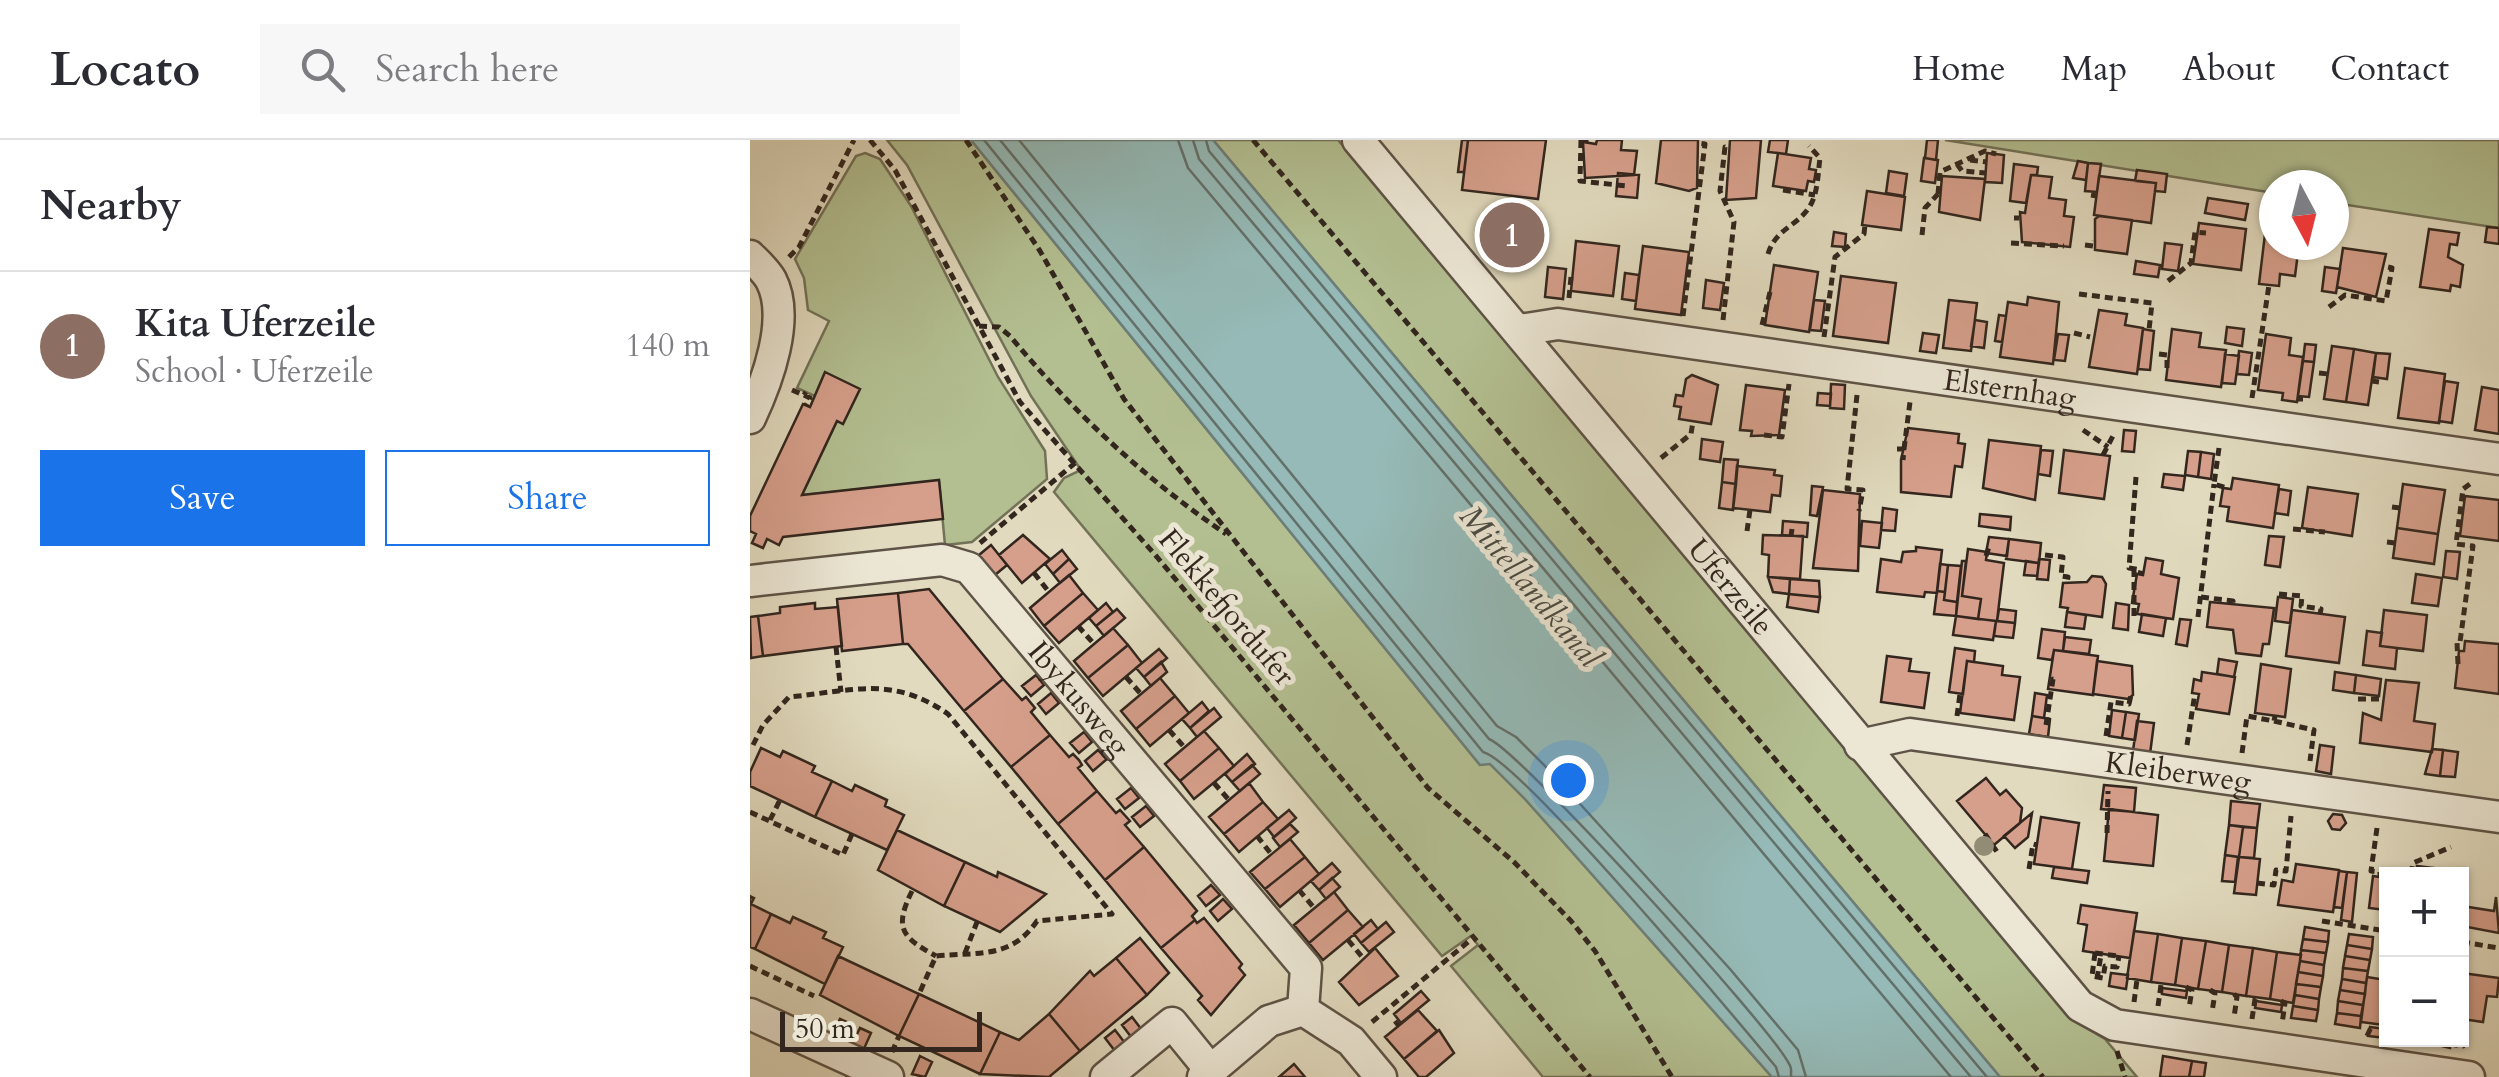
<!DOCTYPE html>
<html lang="en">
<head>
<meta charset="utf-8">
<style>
  :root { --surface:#fff; --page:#f7f7f7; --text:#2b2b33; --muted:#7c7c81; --line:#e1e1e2; --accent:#1a73e8 }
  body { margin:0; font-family:Cardo,serif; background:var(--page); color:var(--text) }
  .controls { position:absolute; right:30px; bottom:30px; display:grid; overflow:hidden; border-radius:0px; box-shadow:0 2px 8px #0004 }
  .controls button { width:90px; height:90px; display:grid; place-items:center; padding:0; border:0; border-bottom:2px solid var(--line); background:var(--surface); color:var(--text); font:50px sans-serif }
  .compass { position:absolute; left:1509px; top:30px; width:90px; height:90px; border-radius:50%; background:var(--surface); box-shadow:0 2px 8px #0004; rotate:173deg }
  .scale { position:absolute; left:30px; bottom:25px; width:202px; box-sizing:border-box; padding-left:10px; border:5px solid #32261e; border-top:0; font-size:28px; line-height:35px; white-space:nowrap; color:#32261e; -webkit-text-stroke:8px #ece7d5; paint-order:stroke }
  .you { position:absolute; left:818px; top:640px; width:35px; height:35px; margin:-25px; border:8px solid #fff; border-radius:50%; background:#1a73e8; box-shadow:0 0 0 15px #1a73e833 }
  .badge { display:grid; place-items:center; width:65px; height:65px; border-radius:50%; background:var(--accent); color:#fff; font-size:32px; font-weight:700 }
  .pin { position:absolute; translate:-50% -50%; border:5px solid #fff; box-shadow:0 2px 10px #0006 }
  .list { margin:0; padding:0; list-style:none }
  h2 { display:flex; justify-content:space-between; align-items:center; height:130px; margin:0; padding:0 40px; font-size:42px }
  h2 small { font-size:32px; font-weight:400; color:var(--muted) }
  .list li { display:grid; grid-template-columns:65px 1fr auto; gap:30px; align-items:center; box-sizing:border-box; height:150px; padding:0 40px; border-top:2px solid var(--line) }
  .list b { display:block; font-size:38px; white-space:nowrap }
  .list p { margin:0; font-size:32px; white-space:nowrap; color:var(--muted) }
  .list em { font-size:32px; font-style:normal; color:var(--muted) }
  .actions { display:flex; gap:20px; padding:30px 40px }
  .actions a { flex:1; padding:22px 0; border:2px solid var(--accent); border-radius:0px; text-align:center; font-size:35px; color:var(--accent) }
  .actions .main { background:var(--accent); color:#fff }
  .icon { flex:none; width:55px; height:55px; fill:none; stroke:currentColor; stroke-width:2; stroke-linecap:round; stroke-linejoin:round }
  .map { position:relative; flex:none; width:1749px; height:937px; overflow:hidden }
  header { display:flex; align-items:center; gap:60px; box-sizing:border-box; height:140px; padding:0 50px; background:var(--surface); border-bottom:2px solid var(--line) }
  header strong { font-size:48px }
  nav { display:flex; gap:55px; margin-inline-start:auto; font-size:35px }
  .search { width:700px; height:90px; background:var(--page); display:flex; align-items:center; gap:25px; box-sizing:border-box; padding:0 35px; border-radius:0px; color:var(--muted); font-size:38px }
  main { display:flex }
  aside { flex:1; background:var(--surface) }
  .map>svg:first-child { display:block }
  .green { fill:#b3bf91; stroke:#727258; stroke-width:2.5 }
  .water { fill:#95bab7; stroke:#6d7f7a; stroke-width:2.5 }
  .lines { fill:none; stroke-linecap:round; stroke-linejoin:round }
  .shore { stroke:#64706a; stroke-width:2.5 }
  .building { fill:#d69f8b; stroke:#32261e; stroke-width:2.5 }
  .minor-casing { stroke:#5e5346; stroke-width:35 }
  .path { stroke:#32261e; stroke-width:5; stroke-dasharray:8 5; stroke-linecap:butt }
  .minor { stroke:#ece7d5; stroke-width:30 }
  .path-bridge { stroke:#32261e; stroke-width:5; stroke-dasharray:8 5; stroke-linecap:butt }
  .tree { fill:#928c76 }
  .labels { text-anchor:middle; stroke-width:10; stroke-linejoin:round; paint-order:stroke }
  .street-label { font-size:30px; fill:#32261e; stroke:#ece7d5 }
  .water-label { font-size:32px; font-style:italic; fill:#4b4b44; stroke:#ece7d5 }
</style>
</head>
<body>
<header>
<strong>Locato</strong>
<div class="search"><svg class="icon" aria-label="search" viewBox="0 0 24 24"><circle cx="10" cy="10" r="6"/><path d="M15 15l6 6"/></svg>Search here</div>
<nav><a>Home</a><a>Map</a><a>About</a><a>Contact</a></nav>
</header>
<main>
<aside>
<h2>Nearby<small></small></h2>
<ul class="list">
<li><span class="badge" style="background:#8d6e63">1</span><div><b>Kita Uferzeile</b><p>School · Uferzeile</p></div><em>140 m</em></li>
</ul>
<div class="actions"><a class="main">Save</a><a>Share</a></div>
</aside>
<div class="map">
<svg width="1749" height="937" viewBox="0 0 1749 937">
  <rect width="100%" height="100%" fill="#e1dabe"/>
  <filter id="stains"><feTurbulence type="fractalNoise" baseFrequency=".002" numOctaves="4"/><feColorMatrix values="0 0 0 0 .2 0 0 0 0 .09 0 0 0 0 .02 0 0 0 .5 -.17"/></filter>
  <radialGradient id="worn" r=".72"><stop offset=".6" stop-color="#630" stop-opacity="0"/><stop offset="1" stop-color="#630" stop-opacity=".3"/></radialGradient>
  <path class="green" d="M137,0H221L730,625L740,623L775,659L1022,937H793L701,826L728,805L721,796L692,816L304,352L314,338L331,330L281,256L157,25Z
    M463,0H588L1320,878L1355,899L1387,937H1250Z
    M1195,0H1749V88L1584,63V45H1524V53Z
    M115,13L130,19L161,66L248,237L295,311L297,339L222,402L195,405L189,341L52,355L87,281L93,284L65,256L47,248L79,181L58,170L54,138L45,119L106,16Z"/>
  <path class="water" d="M221,0H463L1250,937H1022L775,659L740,624L730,625Z"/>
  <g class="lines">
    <path class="shore" d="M234,0L733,612C770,621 987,880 1026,927L1029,937
      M250,0L739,599C769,610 1017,883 1038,922C1042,928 1041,930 1041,937
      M269,0L747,586L766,597L802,633L980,829L1048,910L1056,937
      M428,0L438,28L1201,937
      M443,0L449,19L1221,937
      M456,0L459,11L1237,937"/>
  </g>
  <path class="building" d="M712,0H718L714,32H708Z
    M718,0H796L788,59L712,50Z
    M847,0H872L871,10L887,11L884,35L835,38L833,2L846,4Z
    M911,0H948L947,48L939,51L906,43Z
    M980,0H1011L1006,58L976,60Z
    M1020,0H1038L1036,14L1018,12Z
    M1177,0H1188L1186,20L1175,18Z
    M1028,13L1061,18L1059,29L1066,30L1064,42L1058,41L1056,51L1023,46Z
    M1237,13L1254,15L1252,43L1235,42Z
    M1174,18L1188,20L1185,43L1171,41Z
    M1328,21L1338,23L1336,40L1323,38Z
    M1338,23L1351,24L1347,52L1335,51Z
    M1264,24L1288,27L1287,35H1281L1276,63L1260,61Z
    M1387,30L1417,34L1415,52L1405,51L1406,43L1385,41Z
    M1139,31L1157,34L1154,56L1136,53Z
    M868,33L889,35L887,58L866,56Z
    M1281,35L1302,37L1299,58L1316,60L1314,76L1324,77L1320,107L1272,102L1270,72L1275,73Z
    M1192,36L1235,39L1230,80L1189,72Z
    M1349,36L1406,43L1401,83L1344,75Z
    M1117,51L1155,57L1151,90L1112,85Z
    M1458,58L1498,64L1495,80L1455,73Z
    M1349,76L1382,80L1377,114L1345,110V79Z
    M1449,83L1496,89L1491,130L1443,124Z
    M1737,87L1749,88V104L1735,102Z
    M1679,89L1709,93L1707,105L1700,104L1698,117L1713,125L1710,147L1701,145L1700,151L1670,147Z
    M1084,92L1096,94L1095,107L1082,106Z
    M1515,94L1524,95V105H1549L1545,136L1530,134L1529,146L1509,144Z
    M826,101L869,106L863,156L821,151Z
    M1415,103L1432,105L1428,131L1412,129Z
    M893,106L939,112L931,175L885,169Z
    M1593,108L1636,114L1626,157L1587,147Z
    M1386,121L1410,125L1408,137L1384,134Z
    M1024,125L1068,132L1059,192L1015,185Z
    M798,127L816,129L813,159L795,157Z
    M1575,127L1590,129L1586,153L1572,151Z
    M875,133L889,135L886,161L872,159Z
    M1091,136L1146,143L1138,203L1083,196Z
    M956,140L974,143L970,170L953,168Z
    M1278,157L1309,162L1303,224L1250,217L1258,162L1277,165Z
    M1064,160L1075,161L1071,191L1060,190Z
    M1199,160L1227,163L1221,211L1193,208Z
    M1349,170L1377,174L1375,185L1393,188L1387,234L1339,227Z
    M1249,175L1256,176L1252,202L1245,201Z
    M1225,180L1237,182L1234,208L1221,206Z
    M1477,187L1494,189L1492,206L1475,203Z
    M1393,189L1404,191L1400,230L1388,229Z
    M1422,189L1451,193L1449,207L1476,210L1471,247L1416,240Z
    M1173,193L1189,195L1186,213L1170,211Z
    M1308,194L1319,195L1315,221L1304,220Z
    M1516,194L1541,198L1539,215L1553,217L1547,262L1532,260L1533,253L1508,250Z
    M1555,204L1566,205L1564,222L1553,221Z
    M1582,206L1604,209L1596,262L1574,259Z
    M1604,209L1626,213L1618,265L1596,262Z
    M1489,211L1502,213L1499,235L1487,234Z
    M1626,213L1640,214L1637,239L1623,237Z
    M1475,214L1489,216L1485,244L1472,243Z
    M1553,221L1564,222L1559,257L1548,256Z
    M1655,228L1695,234L1689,283L1648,278Z
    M75,232L110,249L93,284L87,281L52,355L189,340L193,379L33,397L29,405L17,399L13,408L2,403L6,394L0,391V376L53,264L60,267Z
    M942,235L968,245L961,284L929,279L931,267L924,266L926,255L933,256L936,239Z
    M1695,241L1708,243L1702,283L1689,281Z
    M1081,244L1095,245L1094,269L1080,268Z
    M996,245L1035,250L1029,295L1001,296L1002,291L990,290Z
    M1732,247L1749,250V294L1725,290Z
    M1068,253L1081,254L1080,266L1067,265Z
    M1158,288L1209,294L1208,303L1215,304L1212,327L1205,326L1201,357L1151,352V320Z
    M1374,290L1386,291L1384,312L1372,311Z
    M952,299L973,302L970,322L950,319Z
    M1239,300L1291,306L1285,360L1233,348Z
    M1291,310L1303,311L1300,336L1288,334Z
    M1314,310L1360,316L1354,359L1309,353Z
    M1438,311L1451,312L1448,337L1435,335Z
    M1451,312L1464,314L1461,339L1448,337Z
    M974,319L988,320L986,344L972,342Z
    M987,326L1025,330L1024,335L1032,336L1030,356L1022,355L1020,372L983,368Z
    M1414,334L1435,336L1433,350L1412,347Z
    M1483,338L1529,345L1523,388L1477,381L1479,367L1470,366L1473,348L1481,349Z
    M972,342L986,344L983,370L969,368Z
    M1653,344L1695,350L1688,394L1647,388Z
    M1062,346L1073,347L1067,376L1060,375Z
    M1558,347L1608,354L1602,396L1552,388Z
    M1529,349L1541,351L1538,375L1525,373Z
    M1073,350L1110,354L1108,431L1063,428Z
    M1715,356L1749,360V401L1710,396Z
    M1133,368L1147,370L1145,391L1131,390Z
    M1230,374L1261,377L1260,390L1229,386Z
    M1033,381L1058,383L1057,397L1032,395Z
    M1112,381L1132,383L1129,408L1110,406Z
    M1647,388L1688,394L1684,424L1643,418Z
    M273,395L300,419L272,443L249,415Z
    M1013,395L1053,396L1050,439L1018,437L1019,415L1012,414Z
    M1519,396L1534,397L1530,427L1515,425Z
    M1239,397L1259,399L1257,416L1236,413Z
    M1259,399L1291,403L1289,423L1256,419Z
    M241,405L257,425L245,435L229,415Z
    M1166,407L1192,410L1187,453L1175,452L1174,457L1127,452L1131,419L1151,422L1153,412L1166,411Z
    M1218,409L1237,412L1236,420L1254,423L1247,481L1228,479L1231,459L1212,456Z
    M312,410L319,419L303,434L295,424Z
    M1696,411L1710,412L1707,439L1693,437Z
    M1396,418L1413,421L1411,434L1429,438L1423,479L1387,474L1389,464L1382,463L1387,434L1393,435Z
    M319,419L327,429L310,443L303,434Z
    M1289,419L1300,420L1298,440L1287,439Z
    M1212,421H1216L1212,456L1231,459L1228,479L1206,476Z
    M1276,421L1289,423L1287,436L1274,435Z
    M1190,424L1198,425L1195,452L1187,451Z
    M1198,425L1211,426L1207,462L1194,460Z
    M1666,434L1692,438L1688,466L1662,463Z
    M319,435L333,453L294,486L280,468Z
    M1342,436L1352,437L1356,444L1352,477L1317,472L1318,468L1310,467L1313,443L1337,442Z
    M1018,437L1040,439L1039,454L1023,452Z
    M1040,439L1069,441L1070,457L1039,454Z
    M179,449L253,539L214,571L158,504H153L148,453Z
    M1187,451L1195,452L1194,460L1207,462L1206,476L1184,474Z
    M148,453L153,504L92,511L87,459Z
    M333,453L348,470L309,503L294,486Z
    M1039,454L1070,457L1068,472L1037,467Z
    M1528,457L1543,459L1540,483L1525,481Z
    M1460,462L1524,468L1519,504H1513L1511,516L1486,513L1483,490L1457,487Z
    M65,463V469L88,467L92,506L13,516L8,476L30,473V467Z
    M356,463L363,472L346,486L339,478Z
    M1366,463L1379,465L1378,490L1363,488Z
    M367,469L375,478L354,496L346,486Z
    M1249,469L1266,471L1265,483L1247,481Z
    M1542,470L1595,477L1589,523L1536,516Z
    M1634,470L1677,475L1673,511L1630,506Z
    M1317,472L1336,475L1334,489L1315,487Z
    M1392,474L1416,478L1413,496L1389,492Z
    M8,476L13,516L1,518L0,477Z
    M1206,476L1246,481L1243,500L1203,495Z
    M1430,479L1441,480L1437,506L1426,504Z
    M1246,481L1265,483L1263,498L1244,496Z
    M363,488L378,505L338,538L324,521Z
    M1292,489L1315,492L1313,511L1304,510L1302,520L1288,518Z
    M1617,491L1632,493L1630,506L1647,508L1645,529L1613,525Z
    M1315,497L1341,500L1339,514L1313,511Z
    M1715,501L1749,504V554L1705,548L1709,511H1714Z
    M378,505L392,523L353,556L338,538Z
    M1205,508L1225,511L1224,522L1217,521L1213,554L1199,552Z
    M409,509L417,518L394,537L386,528Z
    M1304,510L1348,516L1343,555L1298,549Z
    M1137,516L1161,519L1159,531L1179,533L1174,568L1131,562Z
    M1469,519L1487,522L1484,537L1467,534Z
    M1217,521L1253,526L1252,535L1270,537L1264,580L1210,573Z
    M1347,521L1382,526L1383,555L1378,559L1343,554Z
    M411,522L417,532L401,546L394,537Z
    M1511,524L1541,529L1535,577L1505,573Z
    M1452,532L1485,537L1479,574L1446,569L1449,554L1442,553L1444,539L1451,541Z
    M1585,532L1606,535L1604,553L1583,550Z
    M286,535L294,545L281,556L272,546Z
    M1606,535L1631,539L1629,556L1604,553Z
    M410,538L425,556L386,589L371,571Z
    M253,539L272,560L276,557L285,568L281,572L300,595L261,627L214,571Z
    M1636,540L1669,543L1664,581L1685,584L1682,612L1610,603L1613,573L1631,580Z
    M301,553L309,563L296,574L288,564Z
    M1285,553L1297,555L1294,578L1282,576Z
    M425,556L439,573L400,606L386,589Z
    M452,562L459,571L440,588L432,579Z
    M464,568L471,577L447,597L440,588Z
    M1362,570L1376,572L1372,598L1359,596Z
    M1376,572L1389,574L1385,600L1372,598Z
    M1282,576L1300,579L1298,597L1279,594Z
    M1387,581L1404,583L1400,614L1383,611Z
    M454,591L469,608L430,641L415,624Z
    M334,592L342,602L329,613L320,603Z
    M300,595L319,617L323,614L329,620L332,625L328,628L347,651L308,684L261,627Z
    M1570,605L1584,607L1581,634L1566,631Z
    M11,608L30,617L33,611L65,626L62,632L82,641L65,677L0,646V632Z
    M469,608L484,626L444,659L430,641Z
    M1682,609L1693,610L1690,636L1675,634Z
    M348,610L357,619L343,631L335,621Z
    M1693,610L1708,612L1705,637L1690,636Z
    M497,614L505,624L482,642L475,634Z
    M502,625L510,634L490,651L482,642Z
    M1236,638L1250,655L1256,650L1272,668L1270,683L1244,705L1207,661Z
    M82,641L102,651L105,645L137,660L135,666L154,675L137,710L65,677Z
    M499,643L513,662L474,694L459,677Z
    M1354,645L1386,648L1384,672L1351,669Z
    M381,648L389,658L375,669L367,659Z
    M347,651L366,673L370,670L380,681L375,685L394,707L355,740L308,684Z
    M1481,661L1510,664L1507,688L1479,685Z
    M513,662L528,679L489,712L474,694Z
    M396,666L404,676L390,687L382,677Z
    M1359,669L1408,675L1403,726L1354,721Z
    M539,670L546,678L524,697L517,688Z
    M1282,673L1278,697L1265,708L1254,696Z
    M1583,674L1592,675L1596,683L1590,690L1582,689L1578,681Z
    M1291,677L1329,683L1322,729L1284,724Z
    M540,684L548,692L530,707L523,698Z
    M1479,685L1493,687L1489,717L1475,715Z
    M1493,687L1507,688L1504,718L1489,717Z
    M147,690L215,722L194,766L128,730Z
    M540,699L555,717L515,749L500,732Z
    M394,707L447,771L442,776L445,780L411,808L355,740Z
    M1475,715L1488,717L1485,742L1472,741Z
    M555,717L569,734L530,767L515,749Z
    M1489,717L1510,719L1506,755L1484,753Z
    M215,722L247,737L248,732L296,754L250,792L194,766Z
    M582,723L590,732L569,750L561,741Z
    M1546,724L1589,730L1583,772L1528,765L1532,740L1543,742Z
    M1667,726L1692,729L1691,734H1666Z
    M1304,727L1339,731L1337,743L1302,738Z
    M1589,731L1597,732L1592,768L1584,767Z
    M1597,732L1607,733L1602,782L1591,780Z
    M1623,736L1636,738V770L1619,768Z
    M582,738L590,747L576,759L569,750Z
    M461,745L470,755L456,766L448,756Z
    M584,752L598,770L559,803L544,785Z
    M0,756L4,758L1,764L21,774L5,809L0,807Z
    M1746,757L1749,793L1712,786V766L1744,771Z
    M473,759L482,769L468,781L460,771Z
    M1331,765L1387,773L1380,818L1333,811L1337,785L1328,783Z
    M598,770L613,787L573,820L559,803Z
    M21,774L40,783L43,777L76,792L73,798L93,807L75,844L5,809Z
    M454,778L492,824L489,828L495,835L461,875L448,860L452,856L411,808L445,780L447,783Z
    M621,780L628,789L611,803L604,794Z
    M636,782L644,792L619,812L611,803Z
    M1555,787L1579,791L1578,802L1553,799Z
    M1384,791L1408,794L1401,842L1377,838Z
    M1408,794L1432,798L1425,845L1401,842Z
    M1599,794L1623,797L1622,809L1597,805Z
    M390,798L419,833L397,855L366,818Z
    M1432,798L1456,801L1448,849L1425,845Z
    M1553,799L1578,802L1576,813L1551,810Z
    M1456,801L1479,805L1472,852L1448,849Z
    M1479,805L1503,808L1496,856L1472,852Z
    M1597,805L1622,809L1620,820L1595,816Z
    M625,808L648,836L609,865L589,842Z
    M1503,808L1527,812L1520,859L1496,856Z
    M1551,810L1576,813L1574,825L1550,821Z
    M1527,812L1551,815L1543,863L1520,859Z
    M88,816L169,854L149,896L70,855Z
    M1595,816L1620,820L1618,831L1593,828Z
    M366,818L397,855L330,911L299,874L340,831L344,836Z
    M1550,821L1574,825L1573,836L1548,832Z
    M1593,828L1618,831L1616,843L1592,839Z
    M1548,832L1573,836L1571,847L1546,844Z
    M1361,833L1378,835L1376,849L1359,846Z
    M1712,833L1749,838L1747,857L1737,856L1733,882L1712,879Z
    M1617,837L1636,840L1634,885L1611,882Z
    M1592,839L1616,843L1615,854L1590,850Z
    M1546,844L1571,847L1569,859L1545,855Z
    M1412,848L1437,851L1436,858L1412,854Z
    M1590,850L1615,854L1613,865L1588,861Z
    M671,851L679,860L651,883L644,874Z
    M169,854L250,892L230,934L149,896Z
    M1545,855L1569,859L1568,870L1543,866Z
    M1506,861L1532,865L1531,872L1505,868Z
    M1588,861L1613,865L1611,876L1587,873Z
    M1543,866L1568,870L1566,881L1541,878Z
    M668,870L687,891L654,919L635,897Z
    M1587,873L1611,876L1610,888L1585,884Z
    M299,874L330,911L299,937L230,934L250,892L269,900Z
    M382,877L395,894L385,902L372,885Z
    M90,879L101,884L93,902L81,897Z
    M1620,887L1636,889V898L1618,896Z
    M110,888L121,893L113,911L101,906Z
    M365,890L378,907L368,915L355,898Z
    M689,890L704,913L676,937H669L654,919Z
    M1667,900H1701L1700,908Z
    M170,916L182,922L175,937L162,934Z
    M1413,916L1442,921L1439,937H1410Z
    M1442,921L1456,923L1454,937H1439Z
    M544,924L555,937H529Z"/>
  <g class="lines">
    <defs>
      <g id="minor">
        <path id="s1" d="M608,0L1330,866L1365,885L1719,937"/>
        <path d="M0,116C7,123 16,131 21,140C41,178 17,242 0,278"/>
        <path id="s2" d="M770,190L808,184L1749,319"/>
        <path id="s3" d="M0,441L192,420L219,428L556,828L553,870"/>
        <path id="s4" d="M1110,605L1160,594L1749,677"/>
        <path d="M0,874L138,937"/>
        <path d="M356,937L422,883L461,931"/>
        <path d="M453,937L519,881L553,870L601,901L631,937"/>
      </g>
    </defs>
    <use href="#minor" class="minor-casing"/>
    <path class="path" d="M120,0L145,30L270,262L407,417L840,937
      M216,0L290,111L374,259L678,648L764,722L821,781L845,811L922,937
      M503,0L1293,937
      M831,0L830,41L877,46
      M836,3V0
      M1220,20L1237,22
      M1207,24L1212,31L1236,33
      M1033,50L1065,55
      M1188,54L1190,32L1235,11L1246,14
      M1341,55L1347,56
      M1264,78H1269
      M1172,95L1175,68L1188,54
      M1261,103L1314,106
      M1335,105L1343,106L1344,101
      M1018,114C1026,88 1047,87 1060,66C1068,53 1068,32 1070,18L1059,6
      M39,117L49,107L104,0
      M1418,141L1441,123L1445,92L1456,93
      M1329,154L1402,163L1399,190
      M819,158L821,137
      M1579,167L1595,155L1636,161L1642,128L1634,126
      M933,176L955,4L947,3
      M973,180L984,82L970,51L975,7L979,8
      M1012,185L1020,152
      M229,186L249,187L260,196C324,273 394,338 476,394
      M1324,193L1340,197
      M1074,197L1085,117L1114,94L1115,85
      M1409,214L1417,215V230
      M1569,233L1578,234
      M1622,241L1629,242
      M42,250L54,255L56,252
      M54,255L60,258L56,265
      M1107,255L1097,349L1113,350L1109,371
      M1502,258L1519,145
      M1548,259H1553
      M1333,290L1358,307
      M1014,295L1032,297L1039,244
      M1469,308L1464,344L1477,348
      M1147,309H1154L1153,320
      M1154,309L1160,262
      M1353,315L1365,292
      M911,318L941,294L943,281
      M1386,337L1379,428L1391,430L1390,434
      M1642,367L1650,368
      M1543,389L1575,392
      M997,391L1000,370
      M1041,396L1042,389
      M1637,402L1645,403
      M230,403L325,323
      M1295,415L1313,417L1311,436L1318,437L1317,443
      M1236,416L1239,407
      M284,433L299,452
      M1529,454L1552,456L1551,466L1571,469L1570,474
      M1451,457L1483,461V464
      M1384,476V429
      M1448,477L1464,344
      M328,486L344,504
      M86,507L91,552
      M1708,524L1707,502H1710L1723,406L1706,404L1713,349L1721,343
      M376,537L391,554
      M1608,559H1633
      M1207,576L1210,554
      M1524,581L1564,590L1560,621
      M1296,585L1303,539H1307
      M419,590L435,608
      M1356,596L1361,562L1379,564L1381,555
      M3,605L13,585L39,557C102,551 142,535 198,574L362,774L287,781C261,819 229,812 186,816L169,854
      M1437,605L1445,553
      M1492,613L1497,576L1524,581L1525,576
      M464,643L479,660
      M0,672L93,715L102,694
      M20,680L30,660
      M1627,688L1621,731L1630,732V737
      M1357,693L1358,651
      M1235,694L1247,712
      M507,696L522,715
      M1279,729L1283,704L1287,705
      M1661,734L1663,723L1701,707
      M1507,743L1524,745L1526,730L1536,731L1541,676
      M549,750L565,769
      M162,751C144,788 151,797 186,816
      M1572,781L1636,791
      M598,800L613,818
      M1712,802L1749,808
      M215,813L227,782
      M1345,813L1342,836L1353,838L1355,826L1367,827L1369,816
      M0,826L64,856
      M1347,839L1351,815
      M1436,847L1442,850L1439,868
      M1460,850L1465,853L1462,872
      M1484,854L1487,857L1484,877
      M1531,861L1535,863L1532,884
      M1384,862L1387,840
      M1408,866L1411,845L1415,844
      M1502,879L1505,859L1509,858
      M645,881L649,886
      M622,882L724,797
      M1617,896L1623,883
      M1706,900L1705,905L1713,906L1716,879
      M1367,911L1375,937
      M142,912L149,896"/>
    <use href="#minor" class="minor"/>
    <path class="path-bridge" d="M1345,813L1368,816"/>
  </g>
  <circle class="tree" cx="1234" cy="706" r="10"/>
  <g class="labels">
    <g class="street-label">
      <text dy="10" stroke="none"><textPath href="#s2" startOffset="495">Elsternhag</textPath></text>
      <text dy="10" stroke="none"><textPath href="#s1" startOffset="582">Uferzeile</textPath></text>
      <text transform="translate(477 467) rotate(50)" y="10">Flekkefjordufer</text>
      <text dy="10" stroke="none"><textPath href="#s3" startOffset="392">Ibykusweg</textPath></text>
      <text dy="10" stroke="none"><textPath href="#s4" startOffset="322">Kleiberweg</textPath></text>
    </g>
    <g class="water-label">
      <text transform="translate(781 446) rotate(50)" y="11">Mittellandkanal</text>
    </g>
  </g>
  <rect width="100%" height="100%" filter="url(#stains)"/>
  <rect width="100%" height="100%" fill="url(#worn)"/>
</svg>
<div class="controls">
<button>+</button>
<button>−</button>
</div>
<svg class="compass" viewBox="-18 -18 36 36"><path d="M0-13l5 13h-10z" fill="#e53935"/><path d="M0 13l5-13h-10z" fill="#7c7c81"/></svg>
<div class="scale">50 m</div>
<div class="you"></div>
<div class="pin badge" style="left:762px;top:95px;background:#8d6e63">1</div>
</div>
</main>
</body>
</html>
